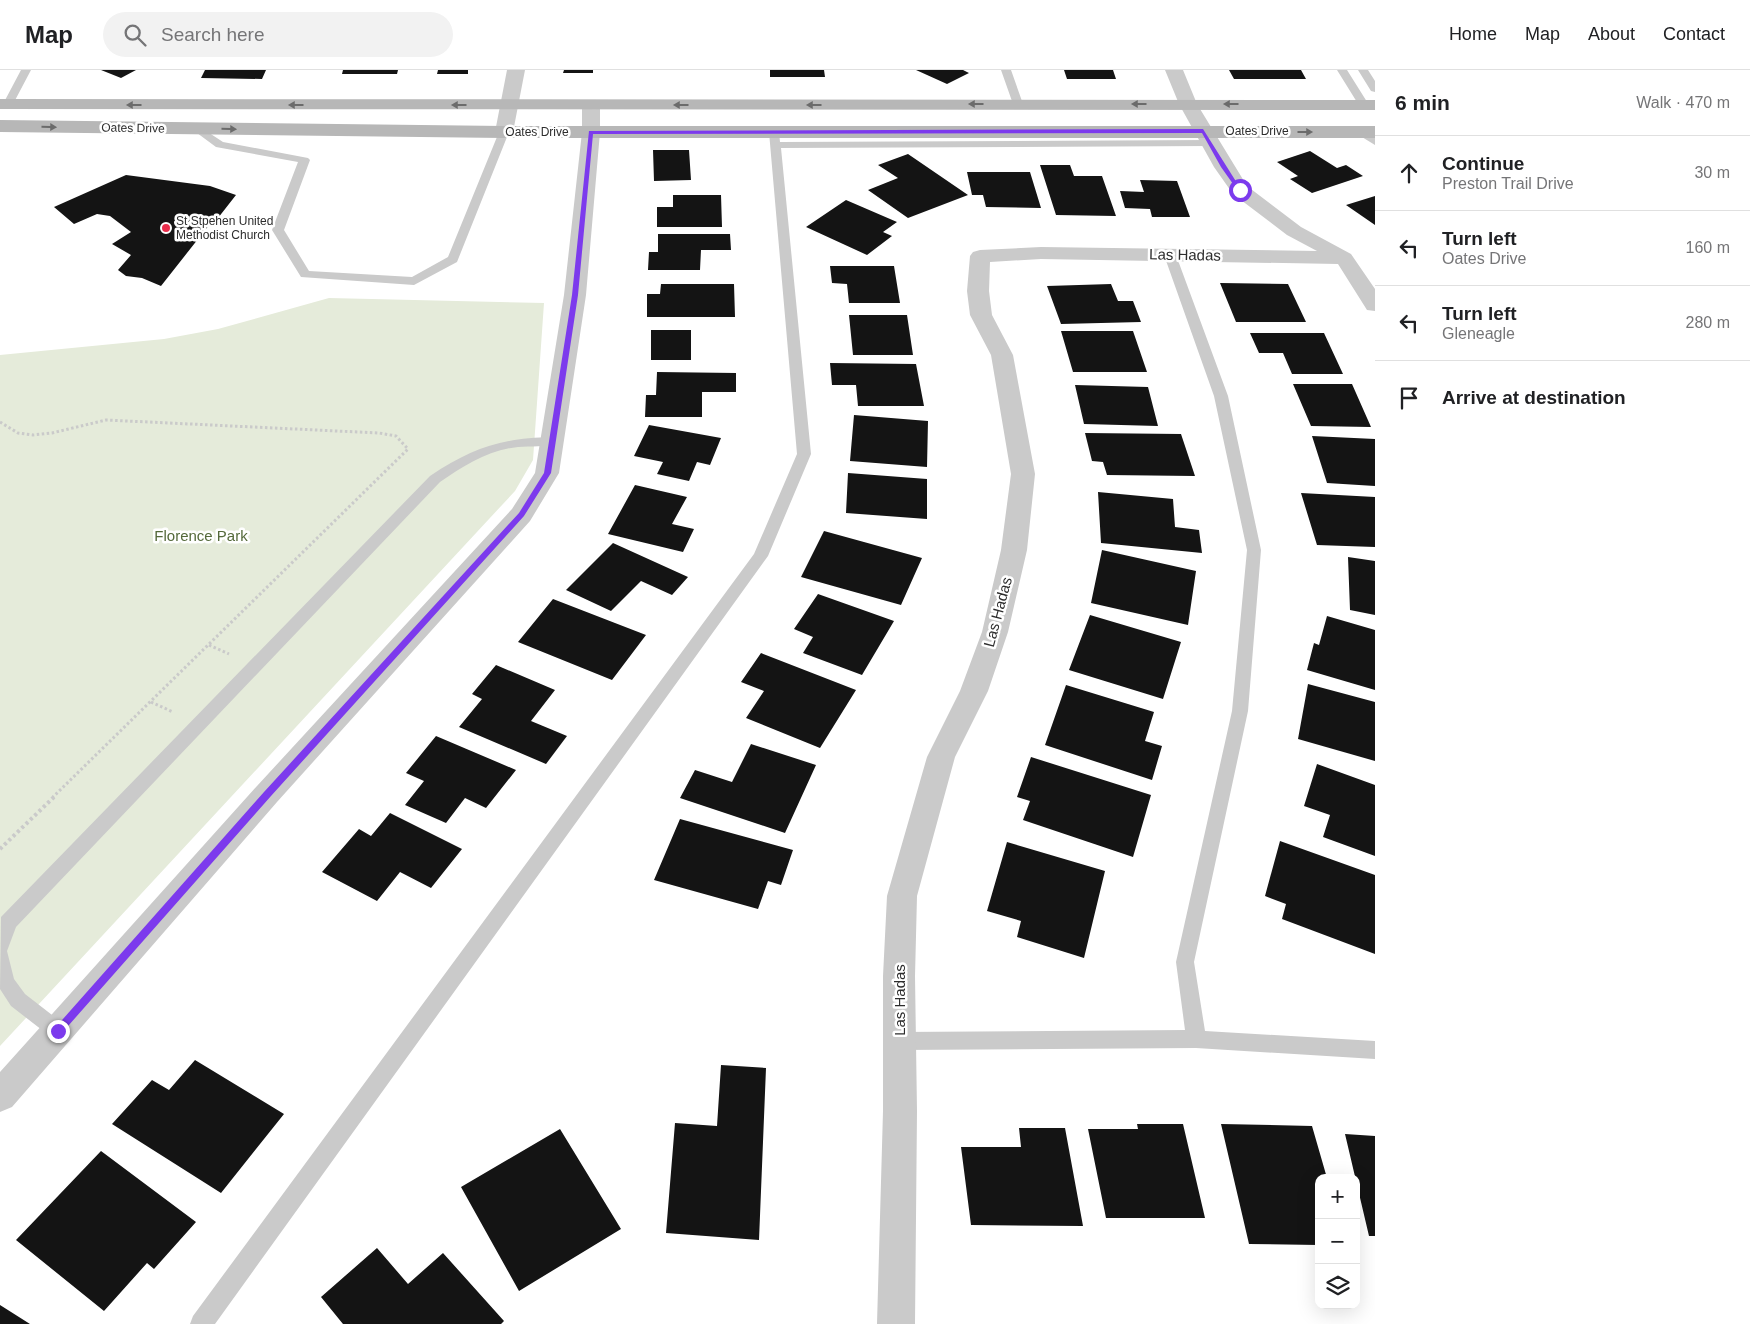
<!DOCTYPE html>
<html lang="en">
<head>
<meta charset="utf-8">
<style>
  :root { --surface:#fff; --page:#f2f2f2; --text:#202124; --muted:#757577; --line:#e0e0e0 }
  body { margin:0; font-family:Helvetica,sans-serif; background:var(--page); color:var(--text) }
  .controls { position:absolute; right:15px; bottom:15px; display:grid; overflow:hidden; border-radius:10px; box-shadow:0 5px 20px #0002 }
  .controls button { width:45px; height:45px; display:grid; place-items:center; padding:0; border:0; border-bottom:1px solid var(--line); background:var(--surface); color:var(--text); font:25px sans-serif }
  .stop { position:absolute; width:15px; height:15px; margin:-11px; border:4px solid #7c3aed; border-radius:50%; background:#fff }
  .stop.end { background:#7c3aed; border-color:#fff; box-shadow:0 1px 5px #0008 }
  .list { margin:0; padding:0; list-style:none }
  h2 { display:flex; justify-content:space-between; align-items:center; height:65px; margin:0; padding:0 20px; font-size:21px }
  h2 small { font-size:16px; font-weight:400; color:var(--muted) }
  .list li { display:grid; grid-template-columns:32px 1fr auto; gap:15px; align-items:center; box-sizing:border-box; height:75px; padding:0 20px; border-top:1px solid var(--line) }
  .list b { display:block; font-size:19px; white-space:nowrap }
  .list p { margin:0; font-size:16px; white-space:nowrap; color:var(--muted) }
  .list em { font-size:16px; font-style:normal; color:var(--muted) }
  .icon { flex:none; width:28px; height:28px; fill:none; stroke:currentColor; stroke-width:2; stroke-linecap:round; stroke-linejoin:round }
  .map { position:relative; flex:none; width:1375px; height:1254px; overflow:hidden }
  header { display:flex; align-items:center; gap:30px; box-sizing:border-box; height:70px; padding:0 25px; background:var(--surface); border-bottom:1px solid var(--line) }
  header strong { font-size:24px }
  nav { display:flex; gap:28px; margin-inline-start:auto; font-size:18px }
  .search { width:350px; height:45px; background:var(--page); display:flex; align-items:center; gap:12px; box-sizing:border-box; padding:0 18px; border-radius:28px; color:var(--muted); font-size:19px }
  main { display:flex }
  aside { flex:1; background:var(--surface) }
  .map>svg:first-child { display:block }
  .green { fill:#e5ebda }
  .building { fill:#141414 }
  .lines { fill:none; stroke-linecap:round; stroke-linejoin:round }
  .path-far1 { stroke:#cacaca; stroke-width:3; stroke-dasharray:2.5 2.5; stroke-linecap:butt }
  .path { stroke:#cacaca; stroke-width:4; stroke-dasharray:3 3; stroke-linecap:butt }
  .service { fill:#cacaca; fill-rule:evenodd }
  .minor { fill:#cacaca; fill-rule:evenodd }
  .secondary { fill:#b7b7b7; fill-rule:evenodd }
  .oneway { fill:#6b6b6b }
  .route { fill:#7c3aed }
  .poi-dot { fill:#e82c4a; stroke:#fff; stroke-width:2 }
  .labels { text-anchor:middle; stroke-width:5; stroke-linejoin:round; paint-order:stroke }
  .far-street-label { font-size:12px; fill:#2d2d2d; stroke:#fff }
  .far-poi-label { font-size:12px; fill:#2d2d2d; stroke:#fff; text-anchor:start }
  .street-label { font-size:15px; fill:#2d2d2d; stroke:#fff }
  .park-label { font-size:15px; fill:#54693a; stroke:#fff }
</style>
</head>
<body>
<header>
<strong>Map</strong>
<div class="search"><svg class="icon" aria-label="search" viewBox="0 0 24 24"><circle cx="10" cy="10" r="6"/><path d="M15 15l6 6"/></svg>Search here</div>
<nav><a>Home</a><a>Map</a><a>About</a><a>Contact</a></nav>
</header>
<main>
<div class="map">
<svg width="1375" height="1254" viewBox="0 0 1375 1254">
  <rect width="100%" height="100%" fill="#fff"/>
  <path class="green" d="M329,228L544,233L533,390L515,421L0,976V285L164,269L218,259Z"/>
  <path class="building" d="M101,0H136L121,8Z
    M205,0H266L262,9L201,8Z
    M343,0H398L397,4H342Z
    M438,0H468V4H437Z
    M564,0H593V3H563Z
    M770,0H824L825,7H770Z
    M916,0H963L969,3L947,14Z
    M1064,0H1113L1116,9H1067Z
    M1229,0H1301L1306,9H1234Z
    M653,80H689L691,110L654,111Z
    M1310,81L1337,98L1346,95L1363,106L1312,123L1290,109L1298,106L1277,92Z
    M908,84L968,125L908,148L868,120L898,108L878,95Z
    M1040,95H1070L1074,106H1102L1116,146L1056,145Z
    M967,102H1030L1041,138L986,137L983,125H972Z
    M126,105L210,116L236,125L218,148L213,150L161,216L142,208L126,206L118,200L131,185L112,174L131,162L110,146L97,144L74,154L54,137Z
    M1140,110L1177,111L1190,147H1152L1150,139L1125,138L1120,121L1144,122Z
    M673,125H721L722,157H657V137H673Z
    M1375,126V155L1346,135Z
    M846,130L897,152L883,162L892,166L867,185L806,157Z
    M658,164H730L731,180H701L700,200H648L649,182H658Z
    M830,196H894L900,233H849L847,214L832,213Z
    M1220,213L1288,214L1306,252H1236Z
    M661,214H734L735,247H647V224H660Z
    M1111,214L1118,231H1133L1141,252L1061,254L1047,216Z
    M849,245H907L913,285H853Z
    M651,260H691V290H651Z
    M1061,261H1133L1147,302H1073Z
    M1250,263H1324L1343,304H1292L1283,283H1259Z
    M830,293L916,294L924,336H858L856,315H832Z
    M657,302L736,303V322H702V347H645L646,325H656Z
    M1293,314H1352L1371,357L1311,356Z
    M1075,315L1148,317L1158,356L1084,354Z
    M854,345L928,351L927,397L850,391Z
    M649,355L721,368L710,395L697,392L689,411L657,404L663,392L634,386Z
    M1085,363L1181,364L1195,406L1107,405L1103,392L1092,391Z
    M1312,366L1375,369V416L1327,413Z
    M848,403L927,409V449L846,443Z
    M635,415L687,427L672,454L694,459L683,482L608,464Z
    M1098,422L1173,429L1175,457L1199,460L1202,483L1101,473Z
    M1301,423L1375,427V477L1317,475Z
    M824,461L922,488L901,535L801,507Z
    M613,473L688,507L672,525L641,511L611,541L566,520Z
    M1102,480L1196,501L1188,555L1091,533Z
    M1348,487L1375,491V545L1350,540Z
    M818,524L894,551L862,605L803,583L813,567L794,559Z
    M553,529L646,565L612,610L518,572Z
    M1090,545L1181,572L1163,629L1069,600Z
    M1327,546L1375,560V620L1307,600L1314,573L1319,575Z
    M761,583L856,620L820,678L746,648L764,621L741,612Z
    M496,595L555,620L531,651L567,666L546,694L459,657L482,629L472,624Z
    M1308,614L1375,632V691L1298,669Z
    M1066,615L1154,642L1145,671L1162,676L1152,710L1045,675Z
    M436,666L516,700L486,738L465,728L446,753L405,735L424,711L406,703Z
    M751,674L816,695L785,763L680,728L695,700L732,712Z
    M1031,687L1151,725L1133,787L1023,750L1030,731L1017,727Z
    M1317,694L1375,715V786L1323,767L1330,745L1304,736Z
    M390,743L462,779L431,818L400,802L377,831L322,802L359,759L371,766Z
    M680,749L793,780L781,815L768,811L758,839L654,810Z
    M1280,771L1375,805V884L1282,849L1286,834L1265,826Z
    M1007,772L1105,801L1084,888L1017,867L1021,851L987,841Z
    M195,990L284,1044L221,1123L112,1054L152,1010L169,1020Z
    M721,995L766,998L759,1170L666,1163L675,1053L717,1056Z
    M1137,1054H1183L1205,1148H1106L1088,1059H1138Z
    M1221,1054L1312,1056L1327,1108H1319V1175L1249,1174Z
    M1019,1058H1065L1083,1156L971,1155L961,1077H1021Z
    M560,1059L621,1159L519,1221L461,1117Z
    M1345,1064L1375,1066V1166H1369Z
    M101,1081L196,1152L154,1199L147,1193L104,1241L16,1170Z
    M377,1178L408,1214L443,1183L504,1251L501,1254H343L321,1227Z
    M0,1235L30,1254H0Z"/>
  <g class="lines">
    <path class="path-far1" d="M0,352L18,363L33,365L52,363L106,350L379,363L396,366L408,379L53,727
      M209,575L229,584
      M151,632L173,642"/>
    <path class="path" d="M0,779L55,726"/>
    <path class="service" d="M21,0H31L12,36H4L3,34Z
      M1001,0H1011L1023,34L1022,36L1018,37L1013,34Z
      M1337,0H1347L1369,35L1368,37H1360Z
      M1358,0H1368L1375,11V22L1371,21Z
      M197,55L223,72L308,88L310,90L284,160L309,201L412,207L448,187L499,62L504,59L509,62L457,192L414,215L301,207L272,160L298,92L216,77L193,60L192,58Z
      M774,59L779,62L780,72L1210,70L1216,73L1210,76L781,78L811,384L768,486L215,1254H190L193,1246L754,484L797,384L769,62Z
      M1361,59L1375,67V75L1357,64L1356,62Z
      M1170,181L1176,185L1228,326L1261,480L1248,641L1194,892L1205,961L1375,971V989L1196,978L899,980L892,977L889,971L892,965L899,962L1185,960L1176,892L1232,641L1247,480L1214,326L1164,185Z
      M552,367L557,368L559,371L557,374C545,377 531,376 518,377C488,380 464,396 440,412L16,857L7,881L14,909L25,924L65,955L68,961L65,967L58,970L51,967L11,936L0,919L1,847L430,406C472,378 501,368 552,367Z"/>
    <path class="minor" d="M507,0H525L513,62L511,66H497L495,62Z
      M1165,0H1183L1197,34L1247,116L1301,157L1351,184L1375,219V241L1367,240L1338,194L1041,189L990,192L989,221L992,245L1013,285L1035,404L1027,480L1008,562L988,621L955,687L917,826L915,906L917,1041L915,1254H877L883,1041V906L887,826L927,687L960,621L982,562L1001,480L1011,404L991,285L970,245L967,221L970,186L973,182L980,180L1041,177L1317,181L1287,165L1233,124L1214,97L1179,34Z
      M591,30L597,31L600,35V62L586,225L559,403L530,451L277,732L12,1037L0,1042V1002L257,716L512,439L535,403L564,225L582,62V35L585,31Z"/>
    <path class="secondary" d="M0,29L1375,30V40L0,39Z
      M0,50L504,56H1375V68H504L0,62Z"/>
  </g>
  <defs><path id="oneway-solid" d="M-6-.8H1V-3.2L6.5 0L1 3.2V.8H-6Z" transform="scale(1.25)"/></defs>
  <g class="oneway">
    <use href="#oneway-solid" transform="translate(976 34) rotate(180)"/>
    <use href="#oneway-solid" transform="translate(1139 34) rotate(180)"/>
    <use href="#oneway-solid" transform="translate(1231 34) rotate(-180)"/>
    <use href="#oneway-solid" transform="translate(134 35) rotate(-180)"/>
    <use href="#oneway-solid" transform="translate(296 35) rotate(-180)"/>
    <use href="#oneway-solid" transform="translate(459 35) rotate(-180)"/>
    <use href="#oneway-solid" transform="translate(681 35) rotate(180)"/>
    <use href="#oneway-solid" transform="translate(814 35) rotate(180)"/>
    <use href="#oneway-solid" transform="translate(49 57) rotate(1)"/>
    <use href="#oneway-solid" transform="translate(229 59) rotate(1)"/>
    <use href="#oneway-solid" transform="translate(1305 62)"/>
  </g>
  <path class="route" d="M1203,59L1242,121H1238L1221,97L1202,63L593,64L578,225L551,403L524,446L271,726L61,964H55V958L264,722L519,443L544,403L572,225L589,61Z"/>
  <circle class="poi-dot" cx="166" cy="158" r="5"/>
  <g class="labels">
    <g class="far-street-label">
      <text transform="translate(133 58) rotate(1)" y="4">Oates Drive</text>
      <text x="1257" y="65">Oates Drive</text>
      <text x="537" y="66">Oates Drive</text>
    </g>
    <g class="far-poi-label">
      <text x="176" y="155">St Stpehen United<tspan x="176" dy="14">Methodist Church</tspan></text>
    </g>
    <g class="street-label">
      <text transform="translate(1185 185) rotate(1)" y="5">Las Hadas</text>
      <text transform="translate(998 542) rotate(-75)" y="5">Las Hadas</text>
      <text transform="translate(900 930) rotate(-90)" y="5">Las Hadas</text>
    </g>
    <g class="park-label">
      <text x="201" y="471">Florence Park</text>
    </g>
  </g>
</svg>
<div class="controls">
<button>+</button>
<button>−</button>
<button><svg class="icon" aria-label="layers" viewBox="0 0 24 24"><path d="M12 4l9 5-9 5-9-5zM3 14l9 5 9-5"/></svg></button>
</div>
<div class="stop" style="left:1240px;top:120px"></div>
<div class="stop end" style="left:58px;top:961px"></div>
</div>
<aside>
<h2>6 min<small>Walk · 470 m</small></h2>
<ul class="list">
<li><svg class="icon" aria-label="ahead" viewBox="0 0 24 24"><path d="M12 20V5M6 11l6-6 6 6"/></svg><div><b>Continue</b><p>Preston Trail Drive</p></div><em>30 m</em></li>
<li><svg class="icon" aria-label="left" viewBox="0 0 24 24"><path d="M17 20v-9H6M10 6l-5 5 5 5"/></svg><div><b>Turn left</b><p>Oates Drive</p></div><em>160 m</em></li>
<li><svg class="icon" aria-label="left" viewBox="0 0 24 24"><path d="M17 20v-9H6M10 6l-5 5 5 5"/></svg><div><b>Turn left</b><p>Gleneagle</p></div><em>280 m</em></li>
<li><svg class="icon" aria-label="arrive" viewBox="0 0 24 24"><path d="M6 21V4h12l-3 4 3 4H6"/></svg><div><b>Arrive at destination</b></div></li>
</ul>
</aside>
</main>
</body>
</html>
